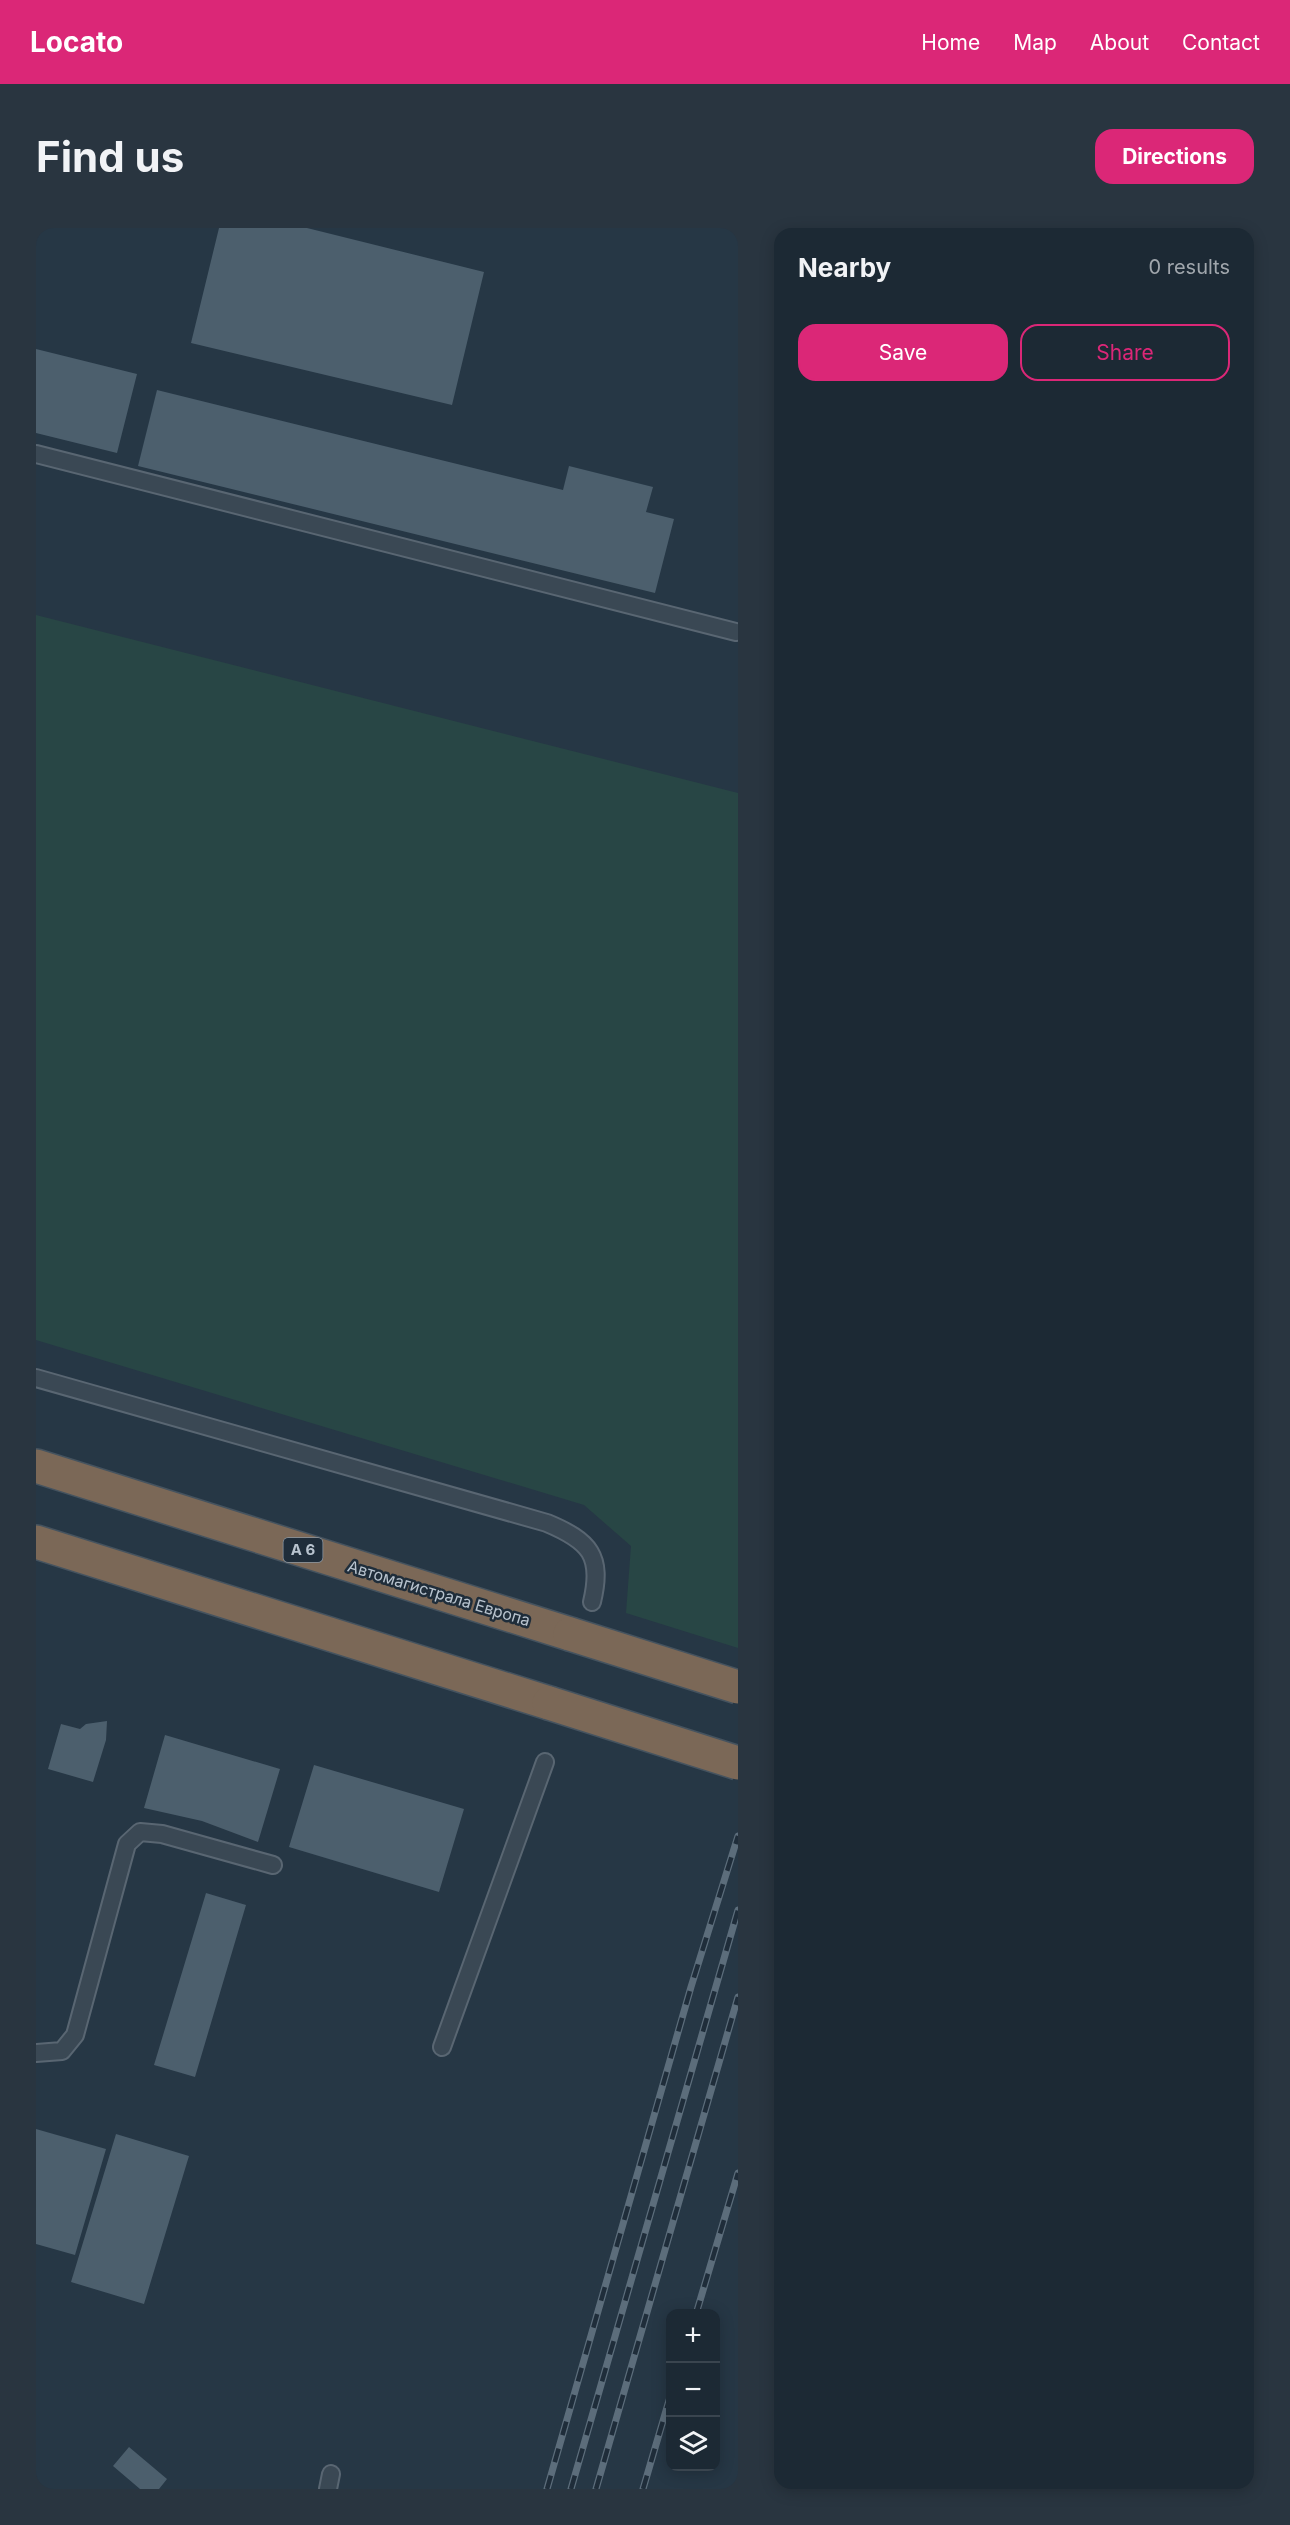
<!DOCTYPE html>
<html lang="en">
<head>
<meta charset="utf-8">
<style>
  :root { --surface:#1c2934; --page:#293540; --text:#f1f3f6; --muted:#a0a6ac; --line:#3a454f; --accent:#db2777 }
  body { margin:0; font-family:Inter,sans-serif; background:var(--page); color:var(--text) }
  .controls { position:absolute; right:18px; bottom:18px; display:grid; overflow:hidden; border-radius:12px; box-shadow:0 3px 15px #0003 }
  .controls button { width:54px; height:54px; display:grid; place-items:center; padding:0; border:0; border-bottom:2px solid var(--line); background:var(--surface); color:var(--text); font:30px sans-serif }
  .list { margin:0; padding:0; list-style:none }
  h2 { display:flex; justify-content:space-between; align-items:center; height:78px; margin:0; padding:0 24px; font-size:26px }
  h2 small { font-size:20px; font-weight:400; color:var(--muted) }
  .actions { display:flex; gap:12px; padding:18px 24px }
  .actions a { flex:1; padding:14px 0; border:2px solid var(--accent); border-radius:18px; text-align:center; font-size:21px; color:var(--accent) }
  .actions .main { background:var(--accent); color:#fff }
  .icon { flex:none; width:33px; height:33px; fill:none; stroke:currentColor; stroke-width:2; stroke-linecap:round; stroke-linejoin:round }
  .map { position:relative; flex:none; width:702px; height:2261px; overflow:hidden; border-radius:18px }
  header { display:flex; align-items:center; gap:36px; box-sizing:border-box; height:84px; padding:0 30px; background:var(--accent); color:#fff }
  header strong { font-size:28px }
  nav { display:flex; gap:33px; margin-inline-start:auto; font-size:21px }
  .intro { display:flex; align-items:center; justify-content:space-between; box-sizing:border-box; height:144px; padding:0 36px }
  h1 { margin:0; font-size:42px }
  .button { padding:15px 27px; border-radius:18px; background:var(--accent); color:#fff; font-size:21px; font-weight:700 }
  main { display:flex; gap:36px; padding:0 36px }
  aside { flex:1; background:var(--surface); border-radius:18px; box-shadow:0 3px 15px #0003 }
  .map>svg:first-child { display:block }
  .green { fill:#284645 }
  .building { fill:#4c5f6d }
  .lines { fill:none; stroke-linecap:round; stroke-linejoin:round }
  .service-casing { stroke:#596672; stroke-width:20 }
  .motorway-casing { stroke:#45535f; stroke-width:36 }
  .service { stroke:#3a4854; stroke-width:16 }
  .motorway { stroke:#7b6857; stroke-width:33 }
  .rail-casing { stroke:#5c6d7b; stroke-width:7 }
  .rail { stroke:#1f2d3a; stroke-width:4.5; stroke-dasharray:14; stroke-linecap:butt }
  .motorway-bridge-casing { stroke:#45535f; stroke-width:36; stroke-linecap:butt }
  .motorway-bridge { stroke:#7b6857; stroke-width:33 }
  .labels { text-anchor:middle; stroke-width:5; stroke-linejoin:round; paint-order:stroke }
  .shield { fill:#1f2d3a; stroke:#8a96a2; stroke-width:1.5 }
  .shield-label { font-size:15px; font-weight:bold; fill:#b8c3ce }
  .street-label { font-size:16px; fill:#b8c3ce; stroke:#1f2d3a }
</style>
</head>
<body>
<header>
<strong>Locato</strong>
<nav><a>Home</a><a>Map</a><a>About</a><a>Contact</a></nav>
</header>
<div class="intro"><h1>Find us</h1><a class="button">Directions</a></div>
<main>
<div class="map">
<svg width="702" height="2261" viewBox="0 0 702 2261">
  <rect width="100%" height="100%" fill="#263745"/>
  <path class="green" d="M0,387L702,565V1420L590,1385L595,1318L548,1277L0,1112Z"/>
  <path class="building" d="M183,0H271L448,44L416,177L155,115Z
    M0,121L101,146L81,225L0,205Z
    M121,162L527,262L533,238L617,259L610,284L638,291L619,365L102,238Z
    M71,1493L70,1512L57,1554L12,1541L25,1496L44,1501L50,1496Z
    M129,1507L244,1541L222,1614L166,1593L108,1580Z
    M278,1537L428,1581L403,1664L253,1619Z
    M170,1665L210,1677L159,1849L118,1837Z
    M0,1901L70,1921L39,2027L0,2016Z
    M80,1906L153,1928L108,2076L35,2054Z
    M93,2219L131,2251L123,2261H104L77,2238Z"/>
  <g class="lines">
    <defs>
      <path id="service" d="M0,226L700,404
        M0,1150L511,1295C554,1313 567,1328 556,1374
        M406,1819L509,1534
        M0,1825L26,1823L39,1807L91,1616L104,1604L126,1606L237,1637
        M292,2261L295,2246"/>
      <path id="motorway" d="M0,1238L534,1406
        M0,1314L513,1475"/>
    </defs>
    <use href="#service" class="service-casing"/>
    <use href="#motorway" class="motorway-casing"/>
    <use href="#service" class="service"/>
    <use href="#motorway" class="motorway"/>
    <defs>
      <path id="rail" d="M660,2086L702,1945
        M511,2261L655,1759L702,1608
        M535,2261L702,1682
        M560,2261L702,1769
        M607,2261L634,2169"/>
    </defs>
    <use href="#rail" class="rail-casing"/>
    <use href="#rail" class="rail"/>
    <defs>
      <path id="motorway-bridge" d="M534,1406L702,1459
        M513,1475L702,1535"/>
    </defs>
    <use href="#motorway-bridge" class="motorway-bridge-casing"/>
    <use href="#motorway-bridge" class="motorway-bridge"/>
  </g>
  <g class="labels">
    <rect class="shield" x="247.5" y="1310" width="39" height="24" rx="4.5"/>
    <g class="shield-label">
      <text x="267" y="1327">A 6</text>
    </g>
    <g class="street-label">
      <text transform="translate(403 1365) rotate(17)" y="6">Автомагистрала Европа</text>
    </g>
  </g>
</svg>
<div class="controls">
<button>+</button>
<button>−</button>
<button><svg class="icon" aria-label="layers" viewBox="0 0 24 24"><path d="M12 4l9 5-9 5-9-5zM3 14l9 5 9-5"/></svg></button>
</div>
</div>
<aside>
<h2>Nearby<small>0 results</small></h2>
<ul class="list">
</ul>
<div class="actions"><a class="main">Save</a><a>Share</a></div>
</aside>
</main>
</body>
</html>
